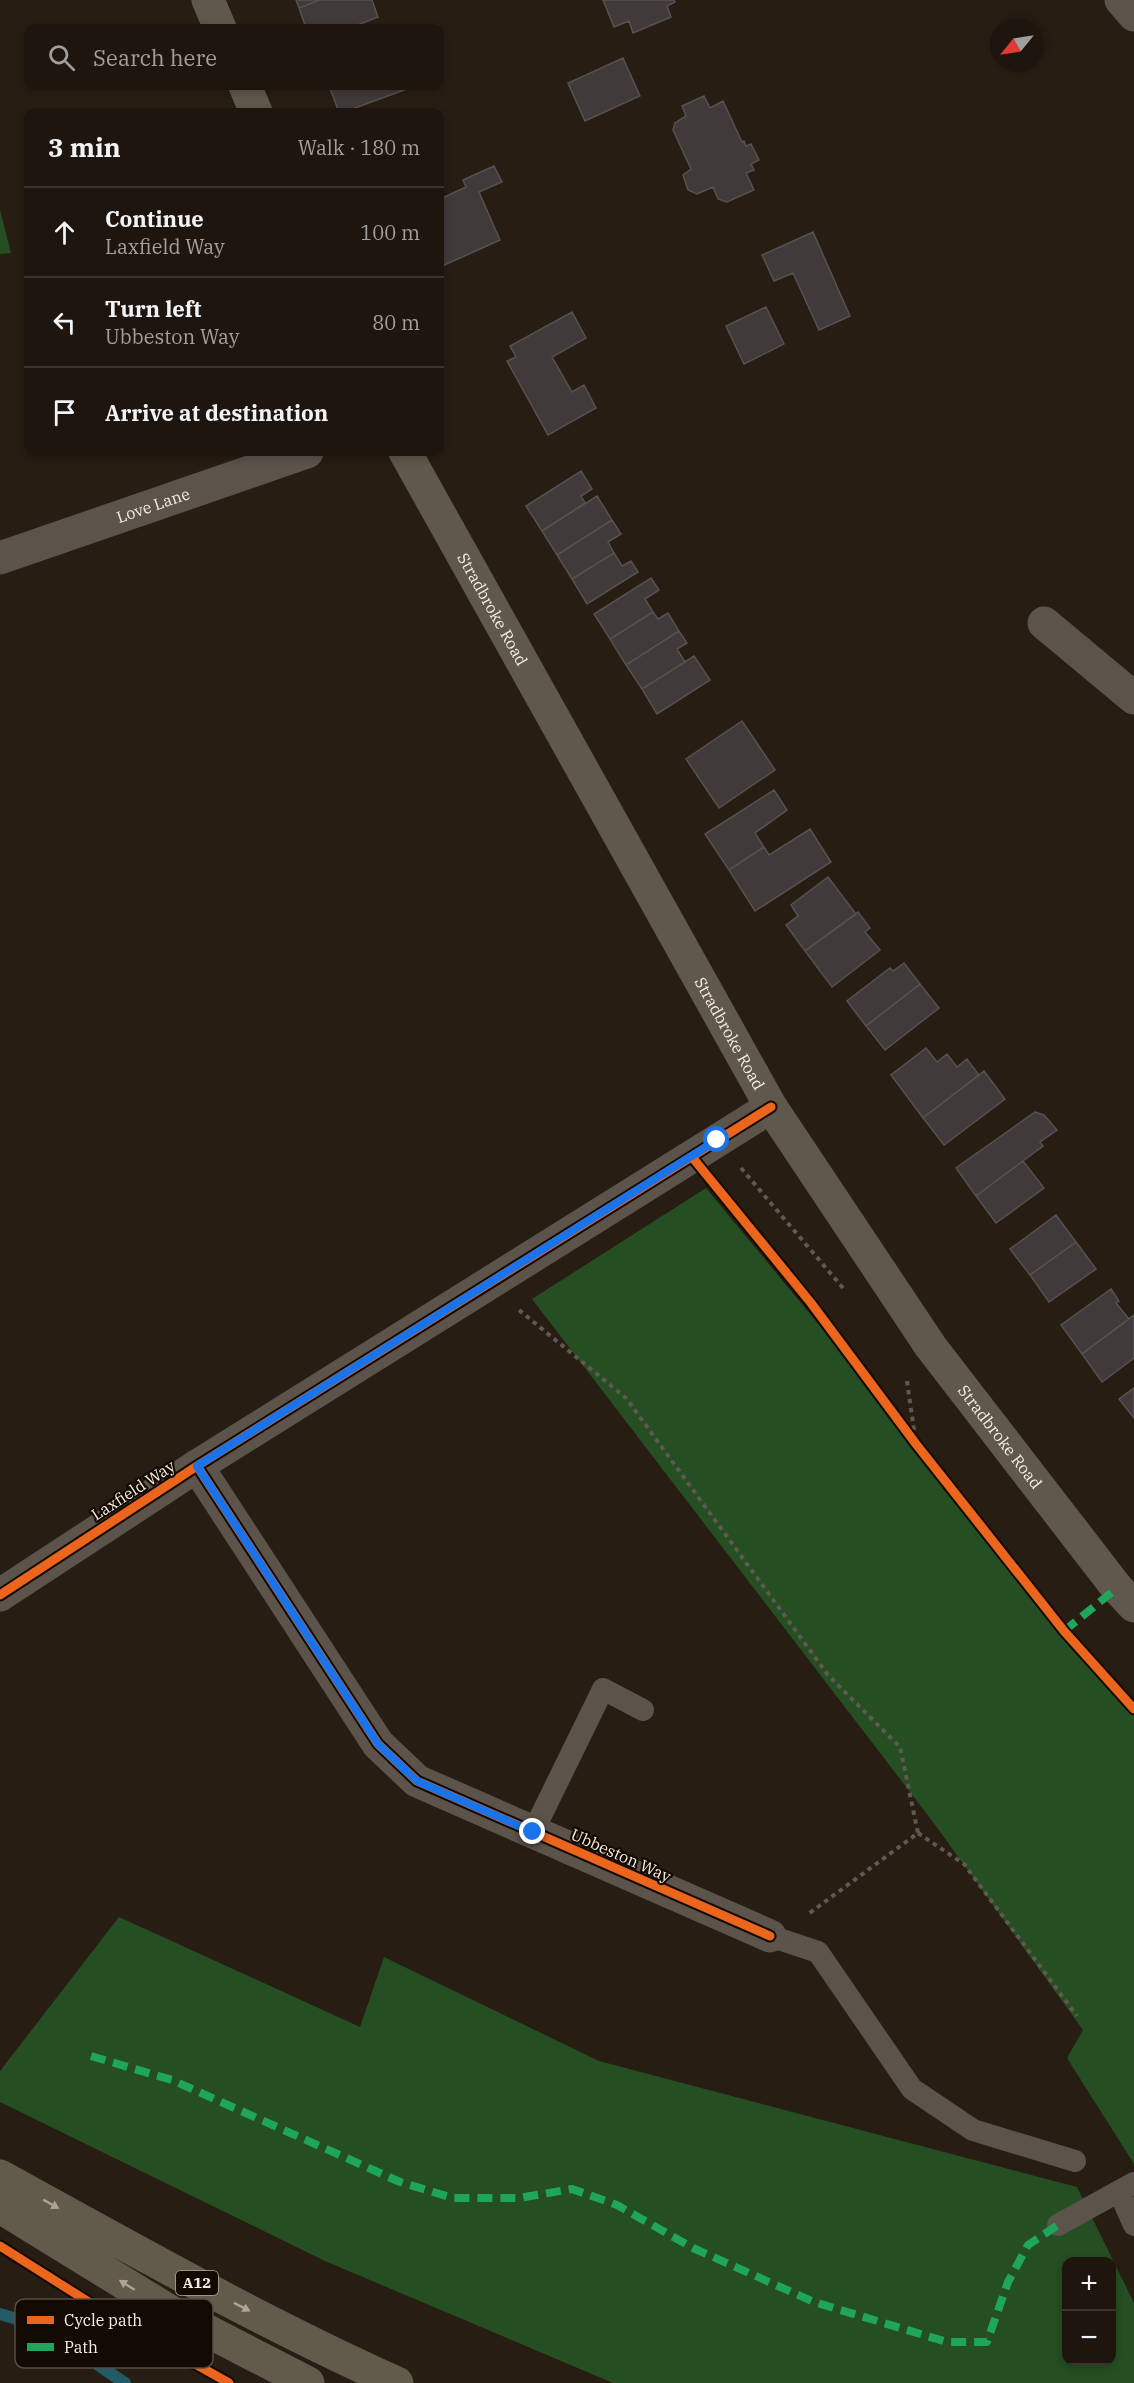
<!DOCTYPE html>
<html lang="en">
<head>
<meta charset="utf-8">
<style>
  :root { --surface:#1e160e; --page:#261f17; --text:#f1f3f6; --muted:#a19f9e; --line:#3c352e }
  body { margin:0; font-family:"IBM Plex Serif",serif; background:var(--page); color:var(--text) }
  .controls { position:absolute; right:18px; bottom:18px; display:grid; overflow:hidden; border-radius:12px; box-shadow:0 3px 9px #0003 }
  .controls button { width:54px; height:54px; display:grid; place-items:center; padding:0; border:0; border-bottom:2px solid var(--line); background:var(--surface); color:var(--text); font:30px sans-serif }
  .compass { position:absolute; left:990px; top:18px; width:54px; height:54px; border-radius:50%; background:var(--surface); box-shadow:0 3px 9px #0003; rotate:240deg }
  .stop { position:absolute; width:18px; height:18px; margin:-14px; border:4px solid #1a73e8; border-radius:50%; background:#fff }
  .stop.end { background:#1a73e8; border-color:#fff; box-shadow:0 2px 6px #0008 }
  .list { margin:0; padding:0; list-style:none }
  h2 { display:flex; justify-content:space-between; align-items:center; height:78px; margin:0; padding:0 24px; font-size:26px }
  h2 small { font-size:20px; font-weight:400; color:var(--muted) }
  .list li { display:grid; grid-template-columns:39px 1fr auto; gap:18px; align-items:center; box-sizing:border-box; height:90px; padding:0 24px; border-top:2px solid var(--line) }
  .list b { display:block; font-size:22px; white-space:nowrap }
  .list p { margin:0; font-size:20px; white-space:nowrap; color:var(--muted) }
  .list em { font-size:20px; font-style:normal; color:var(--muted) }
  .icon { flex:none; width:33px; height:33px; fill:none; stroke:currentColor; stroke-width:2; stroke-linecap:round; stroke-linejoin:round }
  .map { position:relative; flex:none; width:1134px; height:2383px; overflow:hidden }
  .search { position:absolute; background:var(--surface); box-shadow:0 3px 9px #0003; left:24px; top:24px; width:420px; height:66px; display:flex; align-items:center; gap:15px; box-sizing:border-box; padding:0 21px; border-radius:12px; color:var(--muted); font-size:22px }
  .panel { position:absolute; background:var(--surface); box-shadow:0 3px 9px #0003; left:24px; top:108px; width:420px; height:348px; border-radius:12px }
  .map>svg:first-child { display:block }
  .green { fill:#254e23; fill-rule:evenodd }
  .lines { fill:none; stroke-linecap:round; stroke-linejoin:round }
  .stream { stroke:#215c66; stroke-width:12 }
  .building { fill:#403a3a; stroke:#585152; stroke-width:1.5 }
  .path { stroke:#605851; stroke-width:4; stroke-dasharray:4.5 4.5; stroke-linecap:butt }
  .service { stroke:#5c534b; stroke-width:22 }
  .minor { stroke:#5c534b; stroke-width:33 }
  .secondary { stroke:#60584c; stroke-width:33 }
  .trunk { stroke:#625a4a; stroke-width:33 }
  .quiet { stroke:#20a55d; stroke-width:8; stroke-dasharray:15 8; stroke-linecap:butt }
  .cycleway-casing { stroke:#130a04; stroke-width:13 }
  .cycleway { stroke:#eb651d; stroke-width:9 }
  .oneway { fill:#aea395 }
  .route { stroke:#1a73e8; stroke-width:8 }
  .labels { text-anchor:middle; stroke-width:4.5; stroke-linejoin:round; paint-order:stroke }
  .shield { fill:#130a04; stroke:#b4a89e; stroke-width:1.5 }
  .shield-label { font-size:15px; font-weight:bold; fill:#f9ece0 }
  .street-label { font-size:16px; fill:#f9ece0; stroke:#130a04 }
  .key { fill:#130a04; stroke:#584e46; stroke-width:1.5 }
  .key-label { font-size:16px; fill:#f9ece0 }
</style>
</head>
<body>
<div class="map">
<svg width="1134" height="2383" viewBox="0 0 1134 2383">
  <rect width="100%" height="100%" fill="#281d12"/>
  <path class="green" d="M0,210L11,253L0,254Z
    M706,1188L1134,1706V2164L1067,2058L1083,2030L933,1822L532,1299Z
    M119,1917L360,2027L384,1957L599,2061L1077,2187L1134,2303V2383H613L325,2261L0,2102V2071ZM1066,2262H1112V2360H1066Z"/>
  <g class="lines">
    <path class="stream" d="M0,2314C45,2325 87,2358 125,2383"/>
  </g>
  <path class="building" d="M296,0H320L299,8Z
    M320,0H372L378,17L360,24L362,28H306L299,8Z
    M603,0H674L675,2L667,6L671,17L633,33L629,21L614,27Z
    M623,58L640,96L585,121L568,83Z
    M329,86H415L344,112H339Z
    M704,96L710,108L723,101L742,142L744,141L746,146L751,144L759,160L751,164L754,170L746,173L754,190L727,202L718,199L713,187L697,194L688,190L683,175L691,169L673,130L675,123L686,116L682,106Z
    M494,166L502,182L479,192L500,240L440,267V199L466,187L463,180Z
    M813,232L850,316L819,330L793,273L774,281L762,255Z
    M766,307L784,344L744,364L726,326Z
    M572,312L586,338L552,357L572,392L584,385L596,408L548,435L507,361L516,357L510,346Z
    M581,471L592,489L581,496L585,503L542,531L526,506Z
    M597,496L612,520L557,555L542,531Z
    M612,520L621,534L608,542L614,553L572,579L557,555Z
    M614,553L622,566L631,561L638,572L587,604L572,579Z
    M651,578L659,590L645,599L653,612L610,639L594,614Z
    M653,612L658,619L668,613L679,631L626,665L610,639Z
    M679,631L687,643L677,649L685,662L642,689L626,665Z
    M694,656L710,680L657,714L642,689Z
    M742,721L775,770L719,808L686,759Z
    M774,790L787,810L755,833L764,847L729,870L705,834Z
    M810,829L831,862L755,911L729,870L764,847L769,855Z
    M828,877L856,914L805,951L786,925L798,916L791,905Z
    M858,912L870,928L865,932L880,950L832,987L805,951Z
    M904,963L920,984L866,1026L847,1001L890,968L893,971Z
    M920,984L939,1008L885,1050L866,1026Z
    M926,1048L937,1062L947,1054L957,1067L967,1059L979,1075L923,1118L891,1075Z
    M984,1071L1005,1099L944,1145L923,1118Z
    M1035,1112L1044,1115L1057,1130L1040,1142L1043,1146L976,1196L956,1168Z
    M1023,1161L1044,1188L996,1223L976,1196Z
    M1056,1215L1076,1242L1030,1275L1010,1249Z
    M1076,1242L1096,1269L1049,1302L1030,1275Z
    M1111,1289L1119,1301L1116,1303L1129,1319L1082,1354L1061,1325Z
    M1134,1315V1358L1102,1382L1082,1354Z
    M1134,1388V1418L1119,1399Z"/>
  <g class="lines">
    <path class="path" d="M741,1168L843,1288
      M519,1310L626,1398L828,1675L900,1747L918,1833L807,1915
      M907,1381L916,1444
      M918,1833L964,1864L1077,2016"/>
    <path class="service" d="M533,1832L603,1689L643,1710
      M770,1936L818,1952L912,2089L973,2130L1075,2161
      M1119,2191L1134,2225
      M1058,2225L1134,2183"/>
    <g class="minor">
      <path d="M1121,0L1134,15"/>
      <path id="s1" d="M0,558L307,452"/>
      <path d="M1044,623L1134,698"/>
      <path d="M197,1466L378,1744L417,1781L770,1936"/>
      <path d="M0,1595L197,1466L771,1107"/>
    </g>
    <g class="secondary">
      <path d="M208,0L220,28"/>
      <path d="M245,86L256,112"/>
      <path id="s2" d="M405,452L771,1107L931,1347L1117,1588L1134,1606"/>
    </g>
    <path class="trunk" d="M0,2176C131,2248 261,2322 397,2383
      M0,2207L171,2312L308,2383"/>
    <path class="quiet" d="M1064,1631L1117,1588
      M91,2056L172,2080L400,2182L453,2198H519L572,2189L617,2205L693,2248L814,2302L947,2342H987L1008,2282L1028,2245L1058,2225"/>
    <defs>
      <path id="cycleway" d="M692,1157L811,1303L916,1444L1064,1631L1134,1709
        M197,1466L378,1744L417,1781L770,1936
        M0,1595L197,1466L771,1107
        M0,2246L122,2323L229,2383"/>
    </defs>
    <use href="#cycleway" class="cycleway-casing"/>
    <use href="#cycleway" class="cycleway"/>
  </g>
  <defs><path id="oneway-solid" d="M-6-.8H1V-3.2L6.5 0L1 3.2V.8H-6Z" transform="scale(1.5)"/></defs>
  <g class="oneway">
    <use href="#oneway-solid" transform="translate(51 2204) rotate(29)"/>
    <use href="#oneway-solid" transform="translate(127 2285) rotate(-148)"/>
    <use href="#oneway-solid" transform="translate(242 2307) rotate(27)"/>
  </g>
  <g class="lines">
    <path class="route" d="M533,1832L417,1781L378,1744L197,1466L717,1140"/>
  </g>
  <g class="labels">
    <rect class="shield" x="176" y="2271" width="42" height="24" rx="4.5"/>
    <g class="shield-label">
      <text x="197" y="2288">A12</text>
    </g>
    <g class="street-label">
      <text dy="6" stroke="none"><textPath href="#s1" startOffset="162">Love Lane</textPath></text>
      <text dy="6" stroke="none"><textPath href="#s2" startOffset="180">Stradbroke Road</textPath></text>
      <text dy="6" stroke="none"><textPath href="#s2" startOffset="666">Stradbroke Road</textPath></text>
      <text dy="6" stroke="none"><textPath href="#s2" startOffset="1152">Stradbroke Road</textPath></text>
      <text transform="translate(133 1490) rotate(-33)" y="6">Laxfield Way</text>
      <text transform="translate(621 1855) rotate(24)" y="6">Ubbeston Way</text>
    </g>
  </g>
  <rect x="15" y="2299" width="198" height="69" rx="9" class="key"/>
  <rect x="27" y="2316" width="27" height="8" fill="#eb651d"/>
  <rect x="27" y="2343" width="27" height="8" fill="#20a55d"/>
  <g class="key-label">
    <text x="64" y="2326">Cycle path</text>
    <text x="64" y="2353">Path</text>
  </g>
</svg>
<div class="controls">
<button>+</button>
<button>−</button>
</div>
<svg class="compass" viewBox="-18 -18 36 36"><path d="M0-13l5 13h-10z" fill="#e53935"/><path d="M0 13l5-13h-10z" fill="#a19f9e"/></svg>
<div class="stop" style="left:717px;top:1140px"></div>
<div class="stop end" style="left:533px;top:1832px"></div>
<div class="search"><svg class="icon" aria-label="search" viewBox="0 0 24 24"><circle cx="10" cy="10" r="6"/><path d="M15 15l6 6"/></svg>Search here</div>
<section class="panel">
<h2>3 min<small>Walk · 180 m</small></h2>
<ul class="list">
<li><svg class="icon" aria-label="ahead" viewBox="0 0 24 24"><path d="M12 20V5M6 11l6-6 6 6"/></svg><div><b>Continue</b><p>Laxfield Way</p></div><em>100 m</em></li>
<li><svg class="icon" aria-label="left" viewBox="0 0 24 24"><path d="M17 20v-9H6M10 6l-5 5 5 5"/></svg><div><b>Turn left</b><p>Ubbeston Way</p></div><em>80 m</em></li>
<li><svg class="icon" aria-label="arrive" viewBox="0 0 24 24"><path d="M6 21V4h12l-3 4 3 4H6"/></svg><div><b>Arrive at destination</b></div></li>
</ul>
</section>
</div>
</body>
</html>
